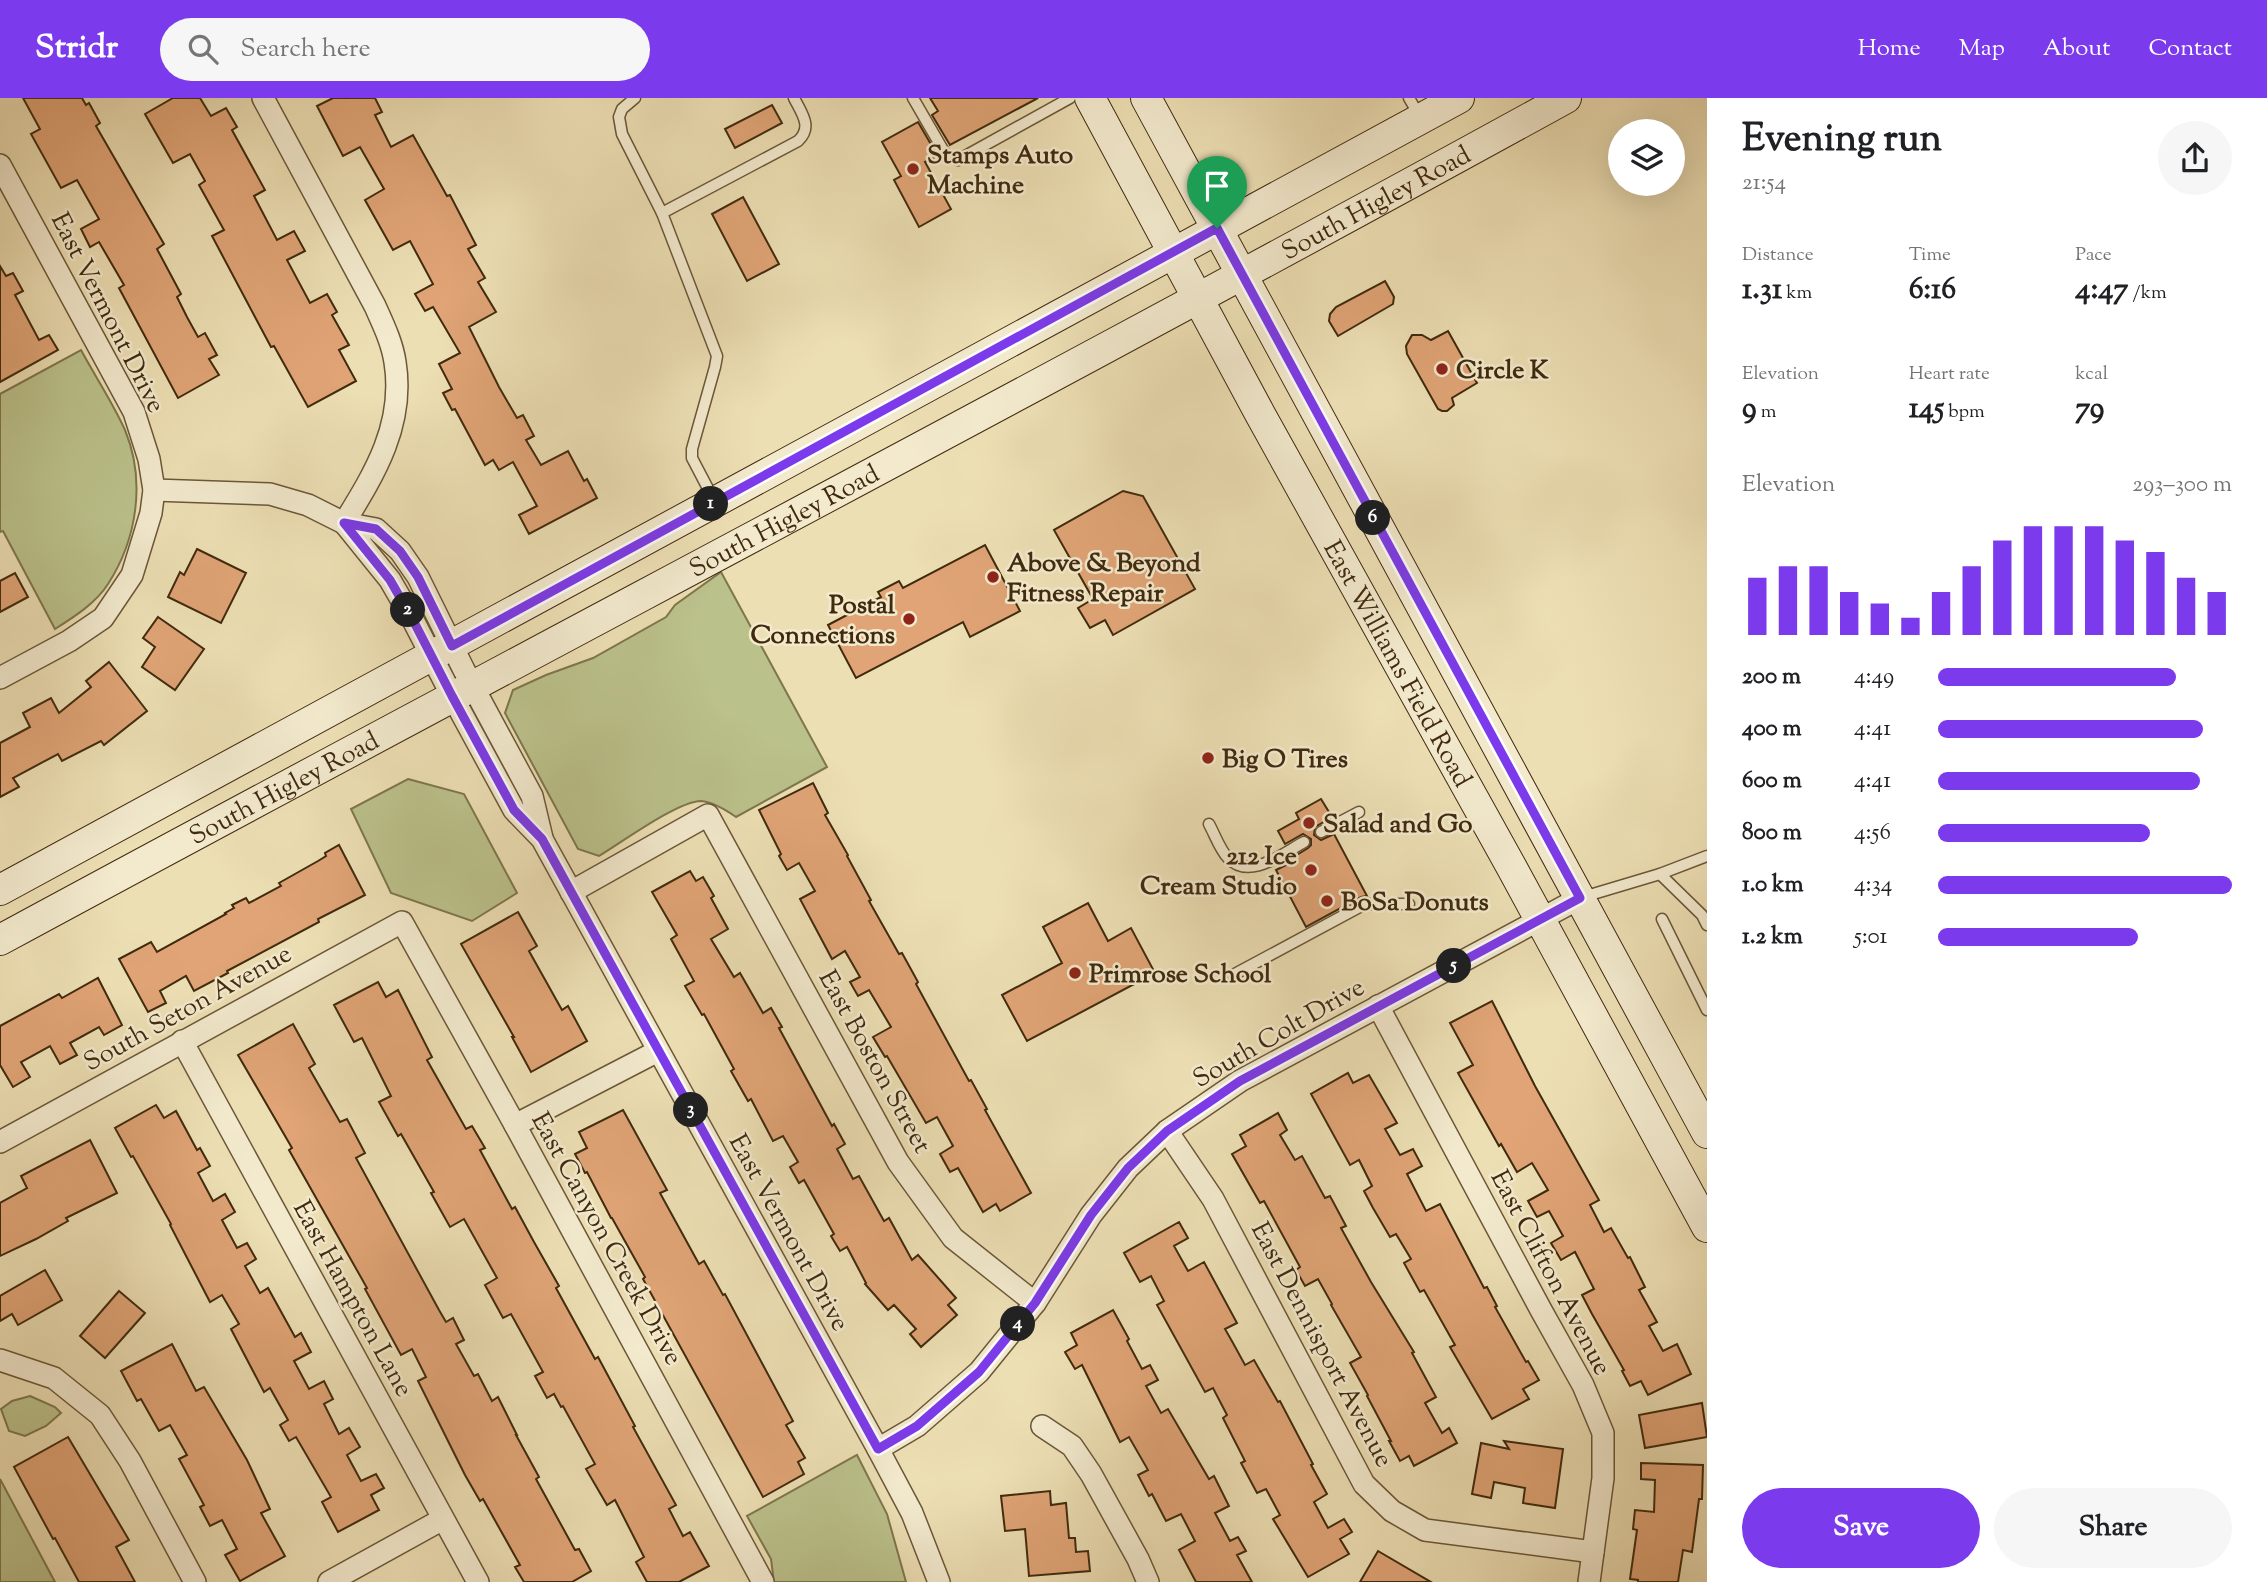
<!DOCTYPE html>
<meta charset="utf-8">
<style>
body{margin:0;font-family:"Sorts Mill Goudy",serif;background:#f6f6f6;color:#202124;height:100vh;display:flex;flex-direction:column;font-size:26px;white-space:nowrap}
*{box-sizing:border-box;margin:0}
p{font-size:23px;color:#757577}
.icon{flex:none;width:38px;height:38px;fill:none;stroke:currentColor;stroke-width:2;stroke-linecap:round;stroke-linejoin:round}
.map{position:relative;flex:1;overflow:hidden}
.side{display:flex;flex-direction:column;background:#fff;width:560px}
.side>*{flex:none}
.tools{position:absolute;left:1608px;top:21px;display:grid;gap:14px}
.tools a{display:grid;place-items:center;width:77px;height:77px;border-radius:50%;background:#fff;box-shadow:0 7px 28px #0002;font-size:35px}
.pin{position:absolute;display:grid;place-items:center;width:60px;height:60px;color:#fff;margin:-72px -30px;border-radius:50% 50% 50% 0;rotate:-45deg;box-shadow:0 0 7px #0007}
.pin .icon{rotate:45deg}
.km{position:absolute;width:35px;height:35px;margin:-18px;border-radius:50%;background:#222;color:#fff;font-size:19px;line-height:35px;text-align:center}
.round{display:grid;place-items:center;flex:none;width:74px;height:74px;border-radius:37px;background:#f6f6f6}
.head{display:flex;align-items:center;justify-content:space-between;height:119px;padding:0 35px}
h1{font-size:38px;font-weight:800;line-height:52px}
.figures{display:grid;grid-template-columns:repeat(3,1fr);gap:10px;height:119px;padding:7px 35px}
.figures div{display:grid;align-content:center}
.figures b{font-size:30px;font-weight:800}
.figures small{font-size:19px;font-weight:400}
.figures p{font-size:19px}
.chart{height:196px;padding:14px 35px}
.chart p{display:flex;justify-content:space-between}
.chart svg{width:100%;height:126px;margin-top:7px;stroke:#7c3aed;stroke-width:6}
.primary-button{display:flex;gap:14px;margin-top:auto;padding:14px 35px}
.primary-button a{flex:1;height:80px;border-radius:42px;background:#7c3aed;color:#fff;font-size:28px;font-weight:800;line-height:80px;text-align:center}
.primary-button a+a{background:#f6f6f6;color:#202124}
ul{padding:0 35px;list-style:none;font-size:23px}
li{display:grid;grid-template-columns:112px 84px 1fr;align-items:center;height:52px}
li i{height:18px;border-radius:9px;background:#7c3aed}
header{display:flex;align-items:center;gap:42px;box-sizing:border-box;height:98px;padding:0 35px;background:#7c3aed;color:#fff}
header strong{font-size:33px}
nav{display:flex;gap:38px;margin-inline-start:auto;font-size:24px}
.search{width:490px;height:63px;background:#f6f6f6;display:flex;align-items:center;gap:18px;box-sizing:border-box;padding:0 24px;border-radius:38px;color:#757577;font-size:26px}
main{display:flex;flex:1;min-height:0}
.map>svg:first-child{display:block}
.green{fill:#bbc18b;stroke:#7e764c;stroke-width:2}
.building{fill:#e0a476;stroke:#402a0e;stroke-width:2}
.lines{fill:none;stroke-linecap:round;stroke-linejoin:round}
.service-casing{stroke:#6b5738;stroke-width:13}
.minor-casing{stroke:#6b5738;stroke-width:24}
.secondary-casing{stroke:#402a0e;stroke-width:32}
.service{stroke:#f3eace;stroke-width:10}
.minor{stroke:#f3eace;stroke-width:21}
.secondary{stroke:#f3eace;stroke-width:30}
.route-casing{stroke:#fff;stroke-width:14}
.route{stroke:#7c3aed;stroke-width:9}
.poi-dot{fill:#8f2418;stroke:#f3eace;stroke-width:2.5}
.labels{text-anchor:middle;stroke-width:5;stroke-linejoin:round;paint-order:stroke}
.poi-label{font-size:26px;font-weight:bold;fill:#402a0e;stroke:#f3eace;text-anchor:start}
.street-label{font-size:26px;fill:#402a0e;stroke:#f3eace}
</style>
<header>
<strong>Stridr</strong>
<div class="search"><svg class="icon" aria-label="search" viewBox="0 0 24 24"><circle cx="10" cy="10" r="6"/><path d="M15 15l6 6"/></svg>Search here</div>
<nav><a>Home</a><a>Map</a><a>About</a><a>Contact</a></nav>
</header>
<main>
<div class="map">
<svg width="1707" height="1484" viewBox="0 0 1707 1484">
<rect width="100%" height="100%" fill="#eddfb4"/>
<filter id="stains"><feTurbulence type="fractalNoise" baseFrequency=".00286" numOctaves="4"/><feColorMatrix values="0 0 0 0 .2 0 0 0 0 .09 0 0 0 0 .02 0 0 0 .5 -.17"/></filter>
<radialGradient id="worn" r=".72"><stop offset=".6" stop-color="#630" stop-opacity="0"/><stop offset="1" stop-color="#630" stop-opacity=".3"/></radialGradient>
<g class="green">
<path d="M81,252c14,26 32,53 44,80 21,51 12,109 -17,154 -12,19 -34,33 -53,45l-52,-98 -3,1v-138z"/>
<path d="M721,474l106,195 -91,50c-10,-7 -23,-15 -35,-16 -23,0 -80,42 -102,55l-21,-7 -73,-136 8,-23 33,-15 47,-17 73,-41 9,-12z"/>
<polygon points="408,681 464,696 517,795 472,823 391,795 351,711"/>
<polygon points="30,1298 55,1309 61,1315 46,1328 25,1338 9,1333 1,1311 12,1303"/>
<polygon points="857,1357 887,1416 906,1484 774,1484 771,1461 747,1418"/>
<polygon points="0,1381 55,1484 0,1484"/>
</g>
<g class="building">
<polygon points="23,0 82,0 86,7 89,5 100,25 96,28 164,146 157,151 181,196 177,199 187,219 198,239 205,235 217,257 209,261 219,277 178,300 119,190 124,187 99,144 90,149 81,131 99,121 77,82 61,90 31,36 40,31"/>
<polygon points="173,0 200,0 211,18 226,10 237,29 232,32 265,92 254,98 277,142 294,133 305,153 287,162 310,205 327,196 337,214 332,217 349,247 339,252 356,283 308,309 274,248 271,249 212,138 224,132 199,87 205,83 190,56 173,65 145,16"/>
<polygon points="333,0 375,0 382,14 375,17 391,49 413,37 447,98 450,97 476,147 468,151 485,180 478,184 496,214 469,229 499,289 517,320 523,317 534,338 526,342 541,367 568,353 584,383 587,381 597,400 529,436 519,417 537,408 513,364 499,372 493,362 485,367 455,311 452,312 443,295 452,291 439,266 460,255 433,209 425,213 415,196 433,186 410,143 393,152 365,102 384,91 360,49 343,58 317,8"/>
<polygon points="930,0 1038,0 950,47 932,17 938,13"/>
<polygon points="772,7 782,25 735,50 725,31"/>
<polygon points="918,24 936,55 934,56 935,59 925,64 951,111 919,129 894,82 901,78 882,44"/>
<polygon points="743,99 779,166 747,183 712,116"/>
<polygon points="0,168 6,178 13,175 23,193 15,197 39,242 49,237 58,252 0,284"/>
<polygon points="1385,183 1394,199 1393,206 1338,238 1329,223 1330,216 1336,209"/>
<polygon points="1448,233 1477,285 1452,300 1454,307 1447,313 1442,313 1438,311 1407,256 1406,248 1412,237 1422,237 1431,242"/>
<polygon points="1123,393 1143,398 1195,491 1113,537 1105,522 1090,530 1078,510 1093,501 1054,432"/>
<polygon points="985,447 1020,513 970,539 963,524 856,580 828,527 881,499 878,494 899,483 903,490"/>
<polygon points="197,451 246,475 221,525 168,499 180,474 184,477"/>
<polygon points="15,475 28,499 0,514 0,483"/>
<polygon points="158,519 204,551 175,592 142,569 155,549 143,540"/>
<polygon points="109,564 147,613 104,647 101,643 62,663 58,656 13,680 19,689 0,699 0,645 30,629 23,615 51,600 59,615 91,589 86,583"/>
<polygon points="813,685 828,715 825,717 848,757 847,758 871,802 869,803 899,856 902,855 918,884 916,886 969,983 971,982 987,1011 985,1012 1031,1095 1000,1113 996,1106 983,1114 958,1070 950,1074 940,1056 953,1048 937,1019 926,1025 887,958 885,959 873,939 891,929 869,892 858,898 850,884 860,879 845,853 832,861 800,801 815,793 799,765 787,772 779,758 781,756 759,712"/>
<polygon points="1321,701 1332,719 1315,729 1314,737 1321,742 1334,736 1367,798 1361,799 1306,829 1276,772 1294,763 1292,760 1308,750 1311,747 1311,741 1303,736 1285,746 1278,733 1299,721 1296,715"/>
<polygon points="339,747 365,797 318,821 319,824 227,873 228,875 194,893 186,878 160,893 166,905 148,914 119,861 151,844 157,854 226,816 225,815 234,810 232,807 246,800 249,805 281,788 279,785 318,763 326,758 325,755"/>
<polygon points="690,773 696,783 703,779 714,798 711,800 728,831 711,841 734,879 740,875 763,915 771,910 782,929 779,930 832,1028 834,1026 845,1046 837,1051 853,1081 859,1078 884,1123 889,1120 912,1162 918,1157 956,1200 948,1207 957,1217 921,1249 910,1236 916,1231 894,1207 888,1212 865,1186 866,1185 847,1149 840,1153 831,1138 834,1136 804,1082 799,1085 790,1069 798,1064 783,1038 773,1043 751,1001 748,1003 731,973 734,971 704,916 702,917 685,888 694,883 671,841 677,837 652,794"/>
<polygon points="1088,805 1108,843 1131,830 1155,875 1027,943 1002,897 1062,865 1043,829"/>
<polygon points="518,814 537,848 529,853 562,912 568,908 587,943 531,974 512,939 514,939 461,846"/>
<polygon points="98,880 122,927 104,937 99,929 70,945 77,957 60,966 50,948 21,964 30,979 13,989 0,967 0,928 59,896 62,900"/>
<polygon points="378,884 386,899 398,892 432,959 427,962 466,1031 472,1028 485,1050 480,1052 512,1111 515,1109 534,1144 559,1188 556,1190 595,1261 598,1259 635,1328 633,1329 676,1407 669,1411 683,1438 690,1434 709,1468 679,1484 647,1484 636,1464 644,1459 615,1402 607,1407 586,1371 595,1366 563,1308 561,1309 554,1296 547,1300 535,1278 543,1274 511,1216 503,1220 485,1187 497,1180 464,1121 450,1129 431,1095 434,1094 401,1036 398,1038 379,1004 391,998 362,940 354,944 334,907"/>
<polygon points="1492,903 1535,988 1599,1102 1590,1107 1604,1134 1611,1130 1628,1160 1630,1159 1645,1189 1639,1192 1657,1224 1649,1228 1663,1253 1677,1246 1691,1276 1648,1297 1641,1283 1630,1288 1622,1273 1624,1272 1592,1216 1582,1197 1594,1191 1575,1154 1561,1162 1551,1145 1563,1138 1549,1113 1537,1119 1528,1103 1548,1092 1532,1065 1517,1074 1501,1046 1499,1048 1458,975 1473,967 1450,925"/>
<polygon points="293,926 315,966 309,970 340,1024 347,1021 365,1055 356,1060 439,1212 446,1224 453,1220 464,1242 456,1246 474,1278 478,1276 492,1303 498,1299 517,1337 516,1337 539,1379 536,1381 575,1452 579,1451 591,1473 572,1484 524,1484 515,1469 520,1467 483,1401 480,1403 465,1377 418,1283 426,1279 412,1251 401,1257 365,1191 367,1190 289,1052 292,1050 238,957"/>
<polygon points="1348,975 1353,985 1369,977 1397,1025 1385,1031 1400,1057 1413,1051 1422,1068 1407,1076 1426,1113 1440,1106 1484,1190 1487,1189 1497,1208 1495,1209 1526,1264 1528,1263 1539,1282 1523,1291 1529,1301 1492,1321 1450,1249 1455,1247 1424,1192 1420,1194 1404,1165 1411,1161 1396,1136 1390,1139 1373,1110 1364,1093 1372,1088 1359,1062 1350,1067 1311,996"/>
<polygon points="156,1007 164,1020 176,1013 197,1052 200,1050 210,1068 198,1075 213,1103 225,1096 235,1114 222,1122 237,1150 247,1145 256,1161 245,1168 260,1195 268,1190 295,1239 301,1235 311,1254 294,1263 309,1291 324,1283 333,1301 324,1306 339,1336 349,1330 360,1349 347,1357 361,1383 376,1376 384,1390 371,1397 379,1412 338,1434 322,1404 331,1399 296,1339 289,1343 280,1327 288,1322 270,1290 264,1294 231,1231 239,1226 222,1197 210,1204 170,1127 171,1126 133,1058 131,1059 115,1030"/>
<polygon points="623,1012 667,1092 660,1095 699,1166 704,1163 723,1197 725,1196 793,1323 786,1327 805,1360 798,1364 804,1376 763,1399 643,1181 645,1179 612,1120 611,1120 587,1074 585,1075 575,1056 587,1050 579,1034"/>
<polygon points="1278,1015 1287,1032 1280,1037 1295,1062 1302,1058 1325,1100 1330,1098 1346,1128 1341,1130 1371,1184 1414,1254 1412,1255 1436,1299 1425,1305 1442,1335 1449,1330 1457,1345 1414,1368 1409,1358 1400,1363 1389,1343 1391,1343 1367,1298 1368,1297 1350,1265 1361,1259 1331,1207 1332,1206 1318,1181 1305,1188 1296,1172 1300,1169 1264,1103 1260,1105 1232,1056 1246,1048 1240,1037"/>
<polygon points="90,1042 117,1095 66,1120 68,1123 36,1141 0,1158 0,1105 27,1090 21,1078"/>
<polygon points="1179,1124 1188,1140 1174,1148 1188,1173 1204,1164 1237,1225 1225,1231 1233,1245 1245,1267 1254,1262 1278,1304 1280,1303 1313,1366 1311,1367 1327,1396 1314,1404 1328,1430 1344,1421 1352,1434 1340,1441 1349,1456 1308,1479 1273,1421 1280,1417 1266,1391 1257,1395 1241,1365 1245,1363 1223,1320 1227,1317 1213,1290 1205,1294 1157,1207 1164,1203 1151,1178 1140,1184 1124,1155"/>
<polygon points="45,1172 62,1202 18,1227 12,1216 0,1223 0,1198"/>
<polygon points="119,1193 145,1215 105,1260 80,1238"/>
<polygon points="1113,1212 1129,1241 1127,1243 1142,1271 1150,1267 1158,1282 1146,1288 1161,1315 1168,1311 1209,1381 1214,1378 1229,1408 1215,1415 1230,1443 1238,1439 1246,1453 1237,1457 1252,1484 1196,1484 1179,1452 1195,1443 1181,1416 1166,1423 1152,1396 1149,1398 1138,1377 1148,1372 1129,1339 1120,1344 1082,1267 1075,1271 1065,1254 1077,1247 1071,1235"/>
<polygon points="172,1246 196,1293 204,1289 247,1362 270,1411 261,1415 285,1458 240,1483 225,1457 237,1451 222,1422 210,1428 200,1409 204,1407 179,1361 187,1357 170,1327 159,1333 141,1301 137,1303 121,1273"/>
<polygon points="1702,1305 1707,1339 1645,1350 1639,1317"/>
<polygon points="68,1339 129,1442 116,1449 135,1484 79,1484 55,1440 53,1441 14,1369"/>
<polygon points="1504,1343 1563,1351 1555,1410 1523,1405 1525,1390 1494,1384 1491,1400 1472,1396 1481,1345 1509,1351"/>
<polygon points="1641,1365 1703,1367 1702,1401 1699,1401 1692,1454 1683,1452 1678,1484 1638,1484 1638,1482 1630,1481 1637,1432 1633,1431 1635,1412 1654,1414 1655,1382 1641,1381"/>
<polygon points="1050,1393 1051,1407 1066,1405 1069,1440 1075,1440 1076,1454 1088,1453 1090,1473 1029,1478 1025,1431 1005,1433 1001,1398"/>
<polygon points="1378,1453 1431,1484 1360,1484"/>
</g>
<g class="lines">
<defs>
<g id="service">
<polyline points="635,0 622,11 619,19 622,36 662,115 717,258 715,269 692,351 692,360 714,402"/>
<polyline points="913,0 946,57 958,62 1070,0"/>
<polyline points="1409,0 1420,19"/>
<path d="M662,115l136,-72c15,-14 4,-27 -4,-43"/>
<path d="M1209,726c6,11 11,26 19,34 22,23 55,-5 76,-16"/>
<polyline points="1321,734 1359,714"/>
<polyline points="1660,776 1707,758"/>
<polyline points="1583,799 1660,776 1702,817 1707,827"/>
<polyline points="1662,821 1707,912"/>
<polyline points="1233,877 1365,806 1409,806"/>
</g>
<g id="minor">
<path d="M263,0l112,208c8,18 17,36 20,56 10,62 -20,111 -51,161"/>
<polyline points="0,67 134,314 149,361 154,392 151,415 132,477 103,520 69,543 0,580"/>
<polyline points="154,392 270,396 308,407 344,425 376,431 400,453 418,479 464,572 532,698 542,740"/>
<polyline points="344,425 390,482 413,522 452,598 514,712 542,741 878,1351 912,1415 939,1484"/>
<polyline points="571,794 708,717 898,1064 953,1140 1035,1205"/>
<polyline points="1378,908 1541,1212 1583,1287 1603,1335 1603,1380 1589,1484"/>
<polyline points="182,943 478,1484"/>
<polyline points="515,1027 658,953"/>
<polyline points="1167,1033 1213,1101 1364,1386 1392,1413 1425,1432 1593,1454"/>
<polyline points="0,1044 402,824 515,1027 763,1484"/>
<polyline points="0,1262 54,1280 100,1317 130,1363 195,1484"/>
<polyline points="1042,1328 1072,1348 1091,1376 1138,1461 1148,1484"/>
<polyline points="878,1351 917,1328 979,1274 1035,1205 1091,1117 1128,1070 1167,1033 1240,983 1580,800"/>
<polyline points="329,1484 443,1421"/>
</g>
<g id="secondary">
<path id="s1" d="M1090,0l170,316 252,454 195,359"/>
<polyline points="1146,0 1707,1035"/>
<polyline points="0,792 1459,0"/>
<path id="s2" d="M0,842c521,-282 1046,-556 1566,-842"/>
</g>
</defs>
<use href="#service" class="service-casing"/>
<use href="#minor" class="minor-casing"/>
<use href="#secondary" class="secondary-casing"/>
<use href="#service" class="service"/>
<use href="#minor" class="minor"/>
<use href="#secondary" class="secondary"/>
</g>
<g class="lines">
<defs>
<polygon id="route" points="1217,130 1580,800 1240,983 1167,1033 1128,1070 1091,1117 1035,1205 979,1274 917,1328 878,1351 542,741 514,712 452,598 413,522 390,482 344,425 376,431 400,453 418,479 452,548"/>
</defs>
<use href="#route" class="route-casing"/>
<use href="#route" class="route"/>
</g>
<g class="poi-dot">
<circle cx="913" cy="71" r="7"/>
<circle cx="1442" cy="271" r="7"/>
<circle cx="993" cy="479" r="7"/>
<circle cx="909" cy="521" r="7"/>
<circle cx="1208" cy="660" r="7"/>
<circle cx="1309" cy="725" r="7"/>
<circle cx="1311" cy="772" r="7"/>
<circle cx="1327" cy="803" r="7"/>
<circle cx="1075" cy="875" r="7"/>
</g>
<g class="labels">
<g class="poi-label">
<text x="927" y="65">Stamps Auto<tspan x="927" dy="30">Machine</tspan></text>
<text x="1456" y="280">Circle K</text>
<text x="1007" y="473">Above &amp; Beyond<tspan x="1007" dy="30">Fitness Repair</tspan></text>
<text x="895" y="515" text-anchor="end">Postal<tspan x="895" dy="30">Connections</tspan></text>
<text x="1222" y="669">Big O Tires</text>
<text x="1323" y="734">Salad and Go</text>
<text x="1297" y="766" text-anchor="end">212 Ice<tspan x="1297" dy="30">Cream Studio</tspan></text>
<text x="1341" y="812">BoSa Donuts</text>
<text x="1089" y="884">Primrose School</text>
</g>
<g class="street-label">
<text dy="9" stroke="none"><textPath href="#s2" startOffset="1561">South Higley Road</textPath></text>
<text transform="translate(109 214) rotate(63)" y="9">East Vermont Drive</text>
<text dy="9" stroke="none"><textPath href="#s2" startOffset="889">South Higley Road</textPath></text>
<text dy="9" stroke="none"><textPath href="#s1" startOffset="644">East Williams Field Road</textPath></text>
<text dy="9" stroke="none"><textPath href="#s2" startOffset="322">South Higley Road</textPath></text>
<text transform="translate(187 909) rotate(-29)" y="9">South Seton Avenue</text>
<text transform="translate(1278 934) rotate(-30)" y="9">South Colt Drive</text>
<text transform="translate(876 963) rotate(61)" y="9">East Boston Street</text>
<text transform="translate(790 1134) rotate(61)" y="9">East Vermont Drive</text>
<text transform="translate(608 1140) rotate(61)" y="9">East Canyon Creek Drive</text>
<text transform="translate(1552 1174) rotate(62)" y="9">East Clifton Avenue</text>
<text transform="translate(354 1200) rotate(61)" y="9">East Hampton Lane</text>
<text transform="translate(1323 1246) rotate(62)" y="9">East Dennisport Avenue</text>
</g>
</g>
<rect width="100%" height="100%" filter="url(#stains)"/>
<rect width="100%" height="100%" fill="url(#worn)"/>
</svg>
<div class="tools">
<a><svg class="icon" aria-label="layers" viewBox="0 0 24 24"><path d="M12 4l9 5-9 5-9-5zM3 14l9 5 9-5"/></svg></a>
</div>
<div class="pin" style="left:1217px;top:130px;background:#1e9e55"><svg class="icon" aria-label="arrive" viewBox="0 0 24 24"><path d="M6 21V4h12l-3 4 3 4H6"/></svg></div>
<b class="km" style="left:711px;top:406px">1</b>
<b class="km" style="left:408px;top:512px">2</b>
<b class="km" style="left:691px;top:1012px">3</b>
<b class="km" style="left:1018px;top:1226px">4</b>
<b class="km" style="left:1454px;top:868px">5</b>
<b class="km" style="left:1373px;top:420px">6</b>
</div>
<section class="side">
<div class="head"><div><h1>Evening run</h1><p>21:54</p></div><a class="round"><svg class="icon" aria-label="share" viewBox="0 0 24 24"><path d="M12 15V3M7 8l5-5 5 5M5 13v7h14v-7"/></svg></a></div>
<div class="figures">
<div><p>Distance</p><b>1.31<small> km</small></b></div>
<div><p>Time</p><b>6:16</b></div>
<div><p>Pace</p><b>4:47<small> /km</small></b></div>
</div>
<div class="figures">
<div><p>Elevation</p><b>9<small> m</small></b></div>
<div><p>Heart rate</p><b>145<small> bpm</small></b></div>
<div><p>kcal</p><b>79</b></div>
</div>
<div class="chart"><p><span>Elevation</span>293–300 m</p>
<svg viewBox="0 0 160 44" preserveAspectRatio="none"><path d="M5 44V24M15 44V20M25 44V20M35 44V29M45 44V33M55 44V38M65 44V29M75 44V20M85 44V11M95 44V6M105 44V6M115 44V6M125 44V11M135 44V15M145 44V24M155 44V29"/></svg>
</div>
<ul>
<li><b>200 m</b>4:49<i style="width:81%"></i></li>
<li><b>400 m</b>4:41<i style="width:90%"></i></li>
<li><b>600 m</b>4:41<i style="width:89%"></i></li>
<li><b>800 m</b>4:56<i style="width:72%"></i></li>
<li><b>1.0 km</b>4:34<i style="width:100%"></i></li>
<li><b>1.2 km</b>5:01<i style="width:68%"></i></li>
</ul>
<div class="primary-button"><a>Save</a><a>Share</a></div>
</section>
</main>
